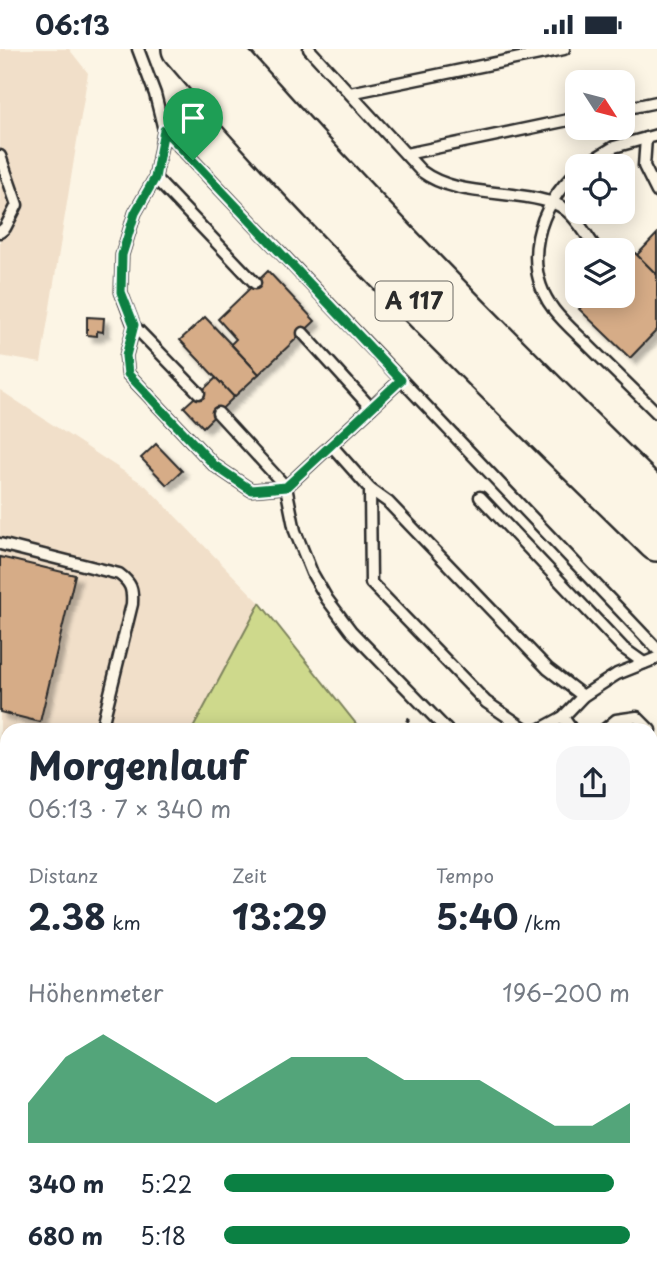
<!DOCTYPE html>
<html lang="de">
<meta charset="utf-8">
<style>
body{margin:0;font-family:"Playpen Sans",sans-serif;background:#f6f6f7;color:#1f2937;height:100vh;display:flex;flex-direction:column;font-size:26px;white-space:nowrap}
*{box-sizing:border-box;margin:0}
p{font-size:23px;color:#747a83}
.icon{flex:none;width:38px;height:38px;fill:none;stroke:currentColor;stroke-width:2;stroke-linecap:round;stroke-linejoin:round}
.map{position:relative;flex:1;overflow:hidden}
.panel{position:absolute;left:0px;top:674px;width:658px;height:555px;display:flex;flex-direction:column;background:#fff;border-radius:21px 21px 0 0;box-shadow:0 4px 18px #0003}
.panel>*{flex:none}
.needle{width:46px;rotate:126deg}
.fabs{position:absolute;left:565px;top:21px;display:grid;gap:14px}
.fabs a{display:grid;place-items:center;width:70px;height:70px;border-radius:14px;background:#fff;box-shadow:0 4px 18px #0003;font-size:35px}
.pin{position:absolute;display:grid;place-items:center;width:60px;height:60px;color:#fff;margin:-72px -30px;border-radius:50% 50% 50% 0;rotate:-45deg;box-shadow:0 0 7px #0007}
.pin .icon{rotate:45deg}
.round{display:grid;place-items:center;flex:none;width:74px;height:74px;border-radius:21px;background:#f6f6f7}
.headline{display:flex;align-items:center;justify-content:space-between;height:119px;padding:0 28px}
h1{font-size:38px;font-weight:700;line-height:52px}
.metrics{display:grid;grid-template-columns:repeat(3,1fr);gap:10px;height:119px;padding:7px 28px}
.metrics div{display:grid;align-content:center}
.metrics b{font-size:35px;font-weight:700}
.metrics small{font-size:19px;font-weight:400}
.metrics p{font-size:19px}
.chart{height:196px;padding:14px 28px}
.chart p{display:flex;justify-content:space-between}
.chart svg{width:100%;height:126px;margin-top:7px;fill:#0b8043;opacity:.7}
ul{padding:0 28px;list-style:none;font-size:23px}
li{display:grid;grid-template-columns:112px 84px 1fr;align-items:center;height:52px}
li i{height:18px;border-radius:9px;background:#0b8043}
.status{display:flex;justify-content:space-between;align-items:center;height:49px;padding:0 35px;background:#fff;direction:ltr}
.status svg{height:19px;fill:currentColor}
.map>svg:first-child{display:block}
.built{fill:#f1dfc9}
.green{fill:#ced98c;stroke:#7c825c;stroke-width:2}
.building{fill:#d6ac87;stroke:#2b2b2b;stroke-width:2;filter:url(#shadow)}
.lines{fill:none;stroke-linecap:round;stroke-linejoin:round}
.lane-casing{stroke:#2b2b2b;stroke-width:15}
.secondary-casing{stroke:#2b2b2b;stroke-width:33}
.highway-casing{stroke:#2b2b2b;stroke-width:42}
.path{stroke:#2b2b2b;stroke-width:3.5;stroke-dasharray:5 5;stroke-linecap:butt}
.lane{stroke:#fcf5e5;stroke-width:10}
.secondary{stroke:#fcf5e5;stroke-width:28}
.highway{stroke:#fcf5e5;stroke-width:37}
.route-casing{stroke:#fff;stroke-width:14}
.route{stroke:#0b8043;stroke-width:9}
.labels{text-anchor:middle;stroke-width:7;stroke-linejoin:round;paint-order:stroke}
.shield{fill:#fcf5e5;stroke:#6a6863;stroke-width:2}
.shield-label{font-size:23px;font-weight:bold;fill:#2b2b2b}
</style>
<div class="status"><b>06:13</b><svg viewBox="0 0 49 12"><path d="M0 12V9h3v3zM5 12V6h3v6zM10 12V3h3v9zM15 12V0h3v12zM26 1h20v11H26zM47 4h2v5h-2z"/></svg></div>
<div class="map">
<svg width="657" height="1227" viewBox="0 0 657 1227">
<defs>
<filter id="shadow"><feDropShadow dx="6" dy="6" stdDeviation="2" flood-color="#0004"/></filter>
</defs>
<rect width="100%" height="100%" fill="#fcf5e5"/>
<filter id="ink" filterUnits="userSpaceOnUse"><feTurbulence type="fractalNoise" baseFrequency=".0143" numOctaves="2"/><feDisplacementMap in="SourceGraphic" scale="14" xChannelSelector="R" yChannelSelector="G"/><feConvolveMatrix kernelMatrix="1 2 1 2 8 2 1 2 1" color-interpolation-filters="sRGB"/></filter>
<g filter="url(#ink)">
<g class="built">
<polygon points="0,0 69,0 88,24 41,314 0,307"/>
<polygon points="0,341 146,437 260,554 192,681 7,681 7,774 0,768"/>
</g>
<g class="green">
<polygon points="260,554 361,681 192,681"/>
<polygon points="657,852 657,1227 406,1227 401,1222 651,1222 651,853"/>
<polygon points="0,865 7,867 7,1222 341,1222 345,1227 0,1227"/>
</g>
<g class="building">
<polygon points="657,185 657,226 637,206"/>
<polygon points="634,203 657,226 657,281 630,309 579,260 592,247 623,247 623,214"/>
<polygon points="268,222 315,272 259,325 231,295 236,290 218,270"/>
<polygon points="87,268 104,269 103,283 97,282 97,287 87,286"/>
<polygon points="205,268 259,325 234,348 180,291"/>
<polygon points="216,329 234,348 203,378 184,358"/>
<polygon points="156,395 182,422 167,436 141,409"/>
<polygon points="0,508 75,526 40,673 0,663"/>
</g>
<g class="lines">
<defs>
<g id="lane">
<polyline points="138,0 155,45 164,81 155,129 135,164 122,206 121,243 134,277 199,344"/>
<path d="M309,0l112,122c33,25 82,19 121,29 7,2 15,3 21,8 14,10 24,28 34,42"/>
<polyline points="350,44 564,0"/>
<polyline points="623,60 657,53"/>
<polyline points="164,81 657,600"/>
<polyline points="646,89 644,117 657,143"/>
<polyline points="406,105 578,69"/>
<polyline points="0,107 17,156 5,179 0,183"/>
<polyline points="583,117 614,98 657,86"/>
<path d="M578,122c-40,34 -58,95 -24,139 10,13 23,24 34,35 23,23 46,45 69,68"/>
<polyline points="155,129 255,234"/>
<polyline points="134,277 126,307 128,325 214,416 251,441 286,438 401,331"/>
<polyline points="303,284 371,359"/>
<polyline points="218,364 286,438 295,482 312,524 327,550 351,582 447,681"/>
<polyline points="331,396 370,440 388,453 548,620 583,647"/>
<polyline points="370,440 371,534 486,653 527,681"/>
<polyline points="480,448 623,599 644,614"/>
<path d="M0,495l119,30c12,9 14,15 13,30l-31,126"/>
<polyline points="563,668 572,681"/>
<polyline points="539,681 563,668 583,647 617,625 657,609"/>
<polyline points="604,681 616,671 637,668 650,681"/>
<polyline points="0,708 7,710"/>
<polyline points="651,762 657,768"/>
<polyline points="651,842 657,840"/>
</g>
<g id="secondary">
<polyline points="0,799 7,805"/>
<polyline points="387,1222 392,1227"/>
</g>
<g id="highway">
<path d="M181,0c148,174 313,334 476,493"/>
<path d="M222,0c138,157 285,305 435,451"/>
</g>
</defs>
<use href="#lane" class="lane-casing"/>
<use href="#secondary" class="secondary-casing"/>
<use href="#highway" class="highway-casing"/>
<g class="path">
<polyline points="401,681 412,665"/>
<polyline points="61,1222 61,1227"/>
<polyline points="355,1222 359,1227"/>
</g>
<use href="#lane" class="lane"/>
<use href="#secondary" class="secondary"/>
<use href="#highway" class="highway"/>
</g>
</g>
<g class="lines" filter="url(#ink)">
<defs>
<polygon id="route" points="164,81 401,331 286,438 251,441 214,416 128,325 126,307 134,276 121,243 122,206 135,164 155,129"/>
</defs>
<use href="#route" class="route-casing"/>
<use href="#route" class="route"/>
</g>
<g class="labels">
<rect class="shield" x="375.5" y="232.5" width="77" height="39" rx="5"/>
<g class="shield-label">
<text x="414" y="260">A 117</text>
</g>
</g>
</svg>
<div class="fabs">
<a><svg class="needle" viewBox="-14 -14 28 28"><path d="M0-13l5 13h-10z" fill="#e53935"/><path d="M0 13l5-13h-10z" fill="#747a83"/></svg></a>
<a><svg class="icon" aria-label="locate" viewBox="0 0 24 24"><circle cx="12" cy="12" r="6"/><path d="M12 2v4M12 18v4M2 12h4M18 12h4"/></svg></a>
<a><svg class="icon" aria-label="layers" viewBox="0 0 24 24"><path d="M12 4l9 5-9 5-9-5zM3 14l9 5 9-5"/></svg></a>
</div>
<div class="pin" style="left:193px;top:111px;background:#1e9e55"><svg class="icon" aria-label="arrive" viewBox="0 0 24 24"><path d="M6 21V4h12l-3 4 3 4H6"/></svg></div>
<section class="panel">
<div class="headline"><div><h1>Morgenlauf</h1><p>06:13 · 7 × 340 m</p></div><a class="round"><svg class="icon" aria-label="share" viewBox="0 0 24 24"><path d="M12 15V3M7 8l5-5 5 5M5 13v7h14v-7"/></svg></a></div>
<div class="metrics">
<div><p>Distanz</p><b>2.38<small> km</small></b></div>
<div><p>Zeit</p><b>13:29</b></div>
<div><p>Tempo</p><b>5:40<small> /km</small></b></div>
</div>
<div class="chart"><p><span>Höhenmeter</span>196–200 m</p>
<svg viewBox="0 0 160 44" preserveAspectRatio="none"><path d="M0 44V30L10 14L20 6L30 14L40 22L50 30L60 22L70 14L80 14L90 14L100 22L110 22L120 22L130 30L140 38L150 38L160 30V44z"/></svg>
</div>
<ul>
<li><b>340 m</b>5:22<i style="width:96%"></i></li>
<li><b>680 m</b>5:18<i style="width:100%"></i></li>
</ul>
</section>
</div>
